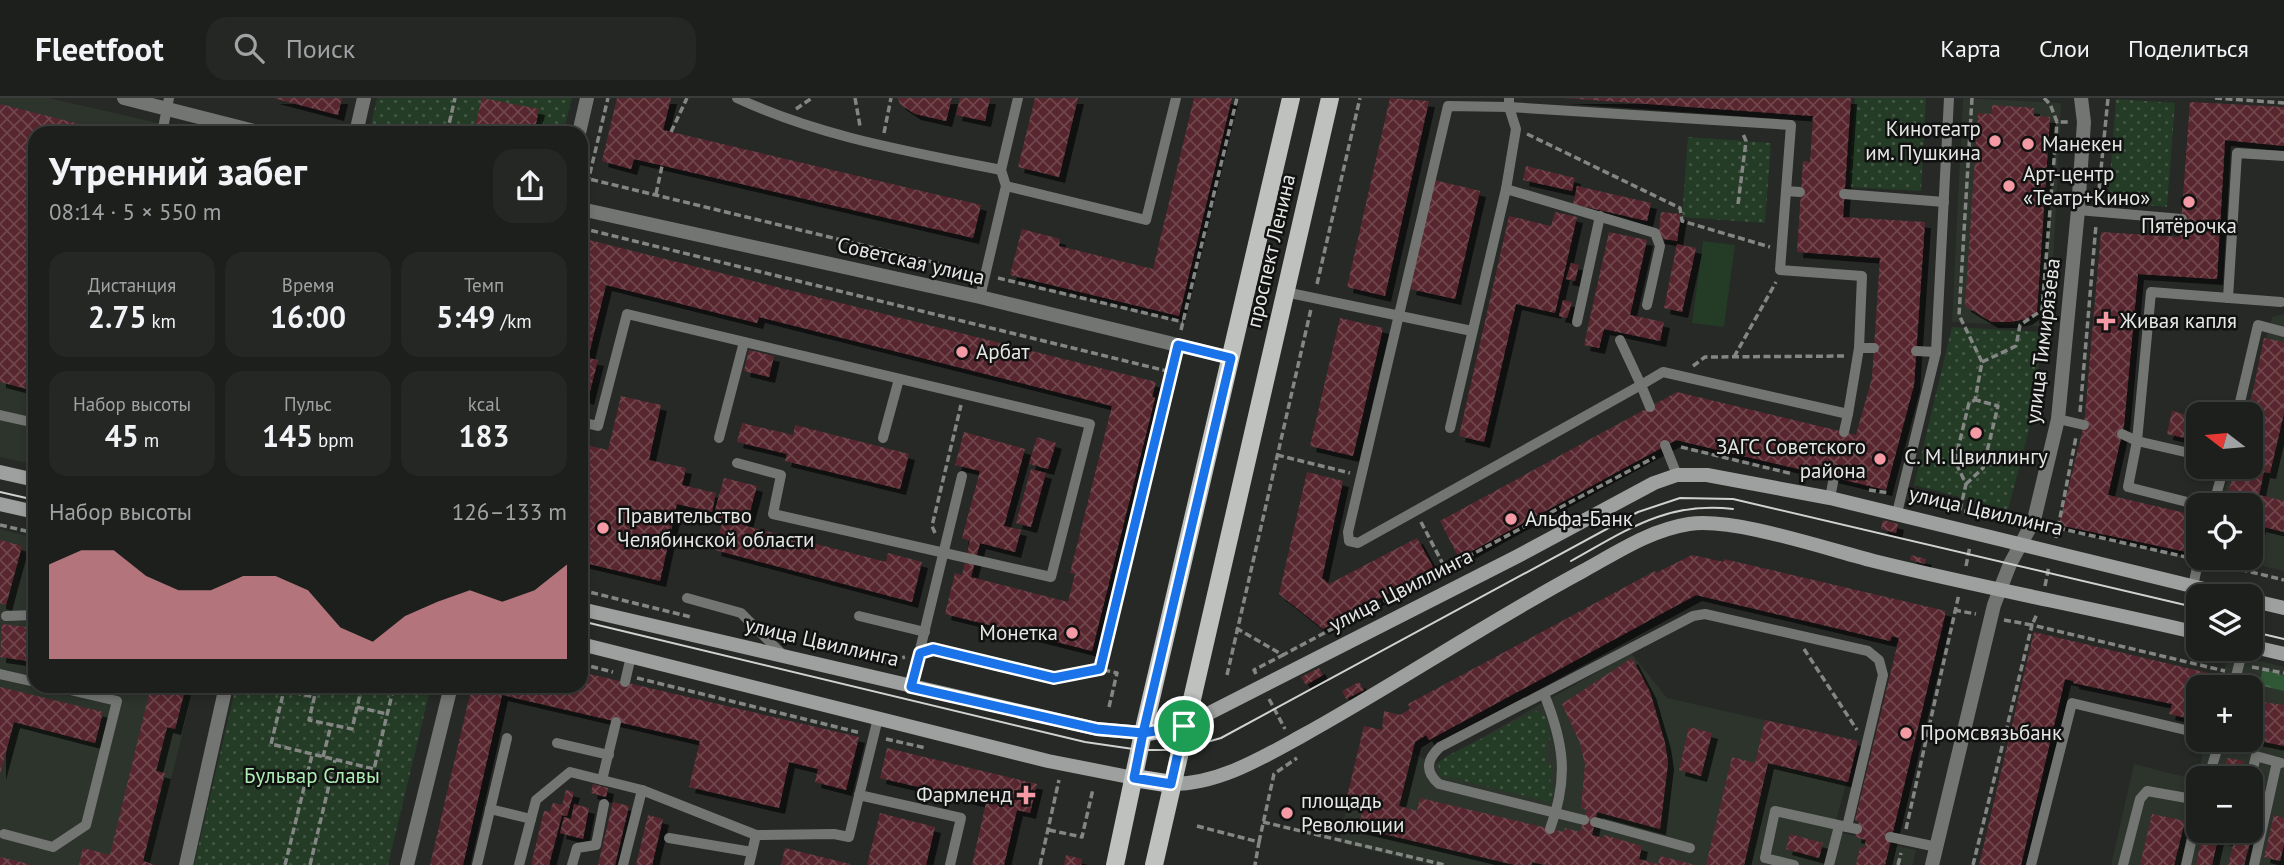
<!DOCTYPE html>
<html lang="ru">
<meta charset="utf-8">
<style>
body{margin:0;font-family:"PT Sans",sans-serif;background:#252725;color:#f1f3f6;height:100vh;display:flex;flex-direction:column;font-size:26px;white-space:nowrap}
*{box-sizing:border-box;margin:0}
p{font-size:23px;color:#a0a2a3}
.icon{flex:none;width:38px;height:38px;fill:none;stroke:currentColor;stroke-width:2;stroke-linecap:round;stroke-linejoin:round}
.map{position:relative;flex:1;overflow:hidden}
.panel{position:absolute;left:28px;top:28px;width:560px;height:567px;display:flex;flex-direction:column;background:#1c1f1c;border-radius:21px;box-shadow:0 4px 10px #0003,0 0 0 2px #3a3d3b}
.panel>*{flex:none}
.needle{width:46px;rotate:286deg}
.fabs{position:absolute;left:2186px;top:304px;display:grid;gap:14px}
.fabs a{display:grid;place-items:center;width:77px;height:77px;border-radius:14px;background:#1c1f1c;box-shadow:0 4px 10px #0003,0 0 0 2px #3a3d3b;font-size:35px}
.pin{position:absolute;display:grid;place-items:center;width:60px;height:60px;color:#fff;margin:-30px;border:4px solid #fff;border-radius:50%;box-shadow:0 2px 7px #0007}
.round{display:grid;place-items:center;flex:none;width:74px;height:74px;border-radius:21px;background:#252725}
.overview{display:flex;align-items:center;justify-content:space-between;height:119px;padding:0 21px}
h1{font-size:38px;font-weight:800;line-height:52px}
.figures{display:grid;grid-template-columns:repeat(3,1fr);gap:10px;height:119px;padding:7px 21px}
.figures div{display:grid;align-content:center;border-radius:18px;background:#252725;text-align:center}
.figures b{font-size:30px;font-weight:800}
.figures small{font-size:19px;font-weight:400}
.figures p{font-size:19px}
.chart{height:196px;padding:14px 21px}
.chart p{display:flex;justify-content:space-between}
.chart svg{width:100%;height:126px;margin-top:7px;fill:#f49aa4;opacity:.7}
header{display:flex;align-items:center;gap:42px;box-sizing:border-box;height:98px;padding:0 35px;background:#1c1f1c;border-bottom:2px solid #3a3d3b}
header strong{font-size:33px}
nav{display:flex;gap:38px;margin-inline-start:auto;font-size:24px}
.search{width:490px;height:63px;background:#252725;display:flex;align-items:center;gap:18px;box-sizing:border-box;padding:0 24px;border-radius:21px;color:#a0a2a3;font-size:26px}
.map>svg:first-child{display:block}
.built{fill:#2c342c;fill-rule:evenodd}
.grass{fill:url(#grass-dots)}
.forest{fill:url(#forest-crowns)}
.garden{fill:#243b26}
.building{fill:url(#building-cross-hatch);filter:url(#shadow)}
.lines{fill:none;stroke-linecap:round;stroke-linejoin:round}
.path{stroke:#848684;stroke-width:3.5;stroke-dasharray:7 3.5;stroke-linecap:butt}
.service{stroke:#737573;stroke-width:10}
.minor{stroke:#737573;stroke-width:14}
.tertiary{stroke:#737573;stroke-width:14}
.secondary{stroke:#9da09e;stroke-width:14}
.primary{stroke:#bec1be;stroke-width:18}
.tram{stroke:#d0d2d0;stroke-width:2}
.route-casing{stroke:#fff;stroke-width:14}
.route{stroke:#1a73e8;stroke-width:9}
.poi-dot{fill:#f49aa4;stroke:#101110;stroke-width:2.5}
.labels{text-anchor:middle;stroke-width:5;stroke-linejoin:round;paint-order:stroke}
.poi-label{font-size:21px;fill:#e5e7e5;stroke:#101110;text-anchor:start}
.street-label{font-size:21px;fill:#e5e7e5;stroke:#101110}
.park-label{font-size:21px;fill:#adedb3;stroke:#101110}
</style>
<header>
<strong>Fleetfoot</strong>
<div class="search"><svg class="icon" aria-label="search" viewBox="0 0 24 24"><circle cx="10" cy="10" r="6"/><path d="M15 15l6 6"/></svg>Поиск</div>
<nav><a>Карта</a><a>Слои</a><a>Поделиться</a></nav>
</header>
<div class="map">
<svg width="2284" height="767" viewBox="0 0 2284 767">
<defs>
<pattern id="grass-dots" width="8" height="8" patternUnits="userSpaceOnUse" patternTransform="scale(1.75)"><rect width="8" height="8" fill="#243b26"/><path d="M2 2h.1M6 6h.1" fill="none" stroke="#445745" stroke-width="1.8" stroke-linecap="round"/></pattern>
<pattern id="forest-crowns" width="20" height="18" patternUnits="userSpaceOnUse" patternTransform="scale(1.75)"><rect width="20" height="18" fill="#315836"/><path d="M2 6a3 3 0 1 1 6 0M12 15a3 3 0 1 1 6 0" fill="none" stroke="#4f7053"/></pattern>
<pattern id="building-cross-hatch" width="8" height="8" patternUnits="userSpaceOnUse" patternTransform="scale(1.75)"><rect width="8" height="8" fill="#58272e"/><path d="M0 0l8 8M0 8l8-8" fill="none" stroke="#70464c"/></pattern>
<filter id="shadow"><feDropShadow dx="6" dy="6" stdDeviation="0" flood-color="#0009"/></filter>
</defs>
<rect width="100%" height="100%" fill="#262926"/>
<g class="built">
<polygon points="0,0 49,0 202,35 35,35 35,367 0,359"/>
<polygon points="1963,0 2061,5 2050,229 1952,224"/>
<polygon points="2284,216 2284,473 2228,460 2250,460 2250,408 2221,408 2231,369 2250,369 2250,317 2246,317 2272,219"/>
<polygon points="0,431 35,440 35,588 194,588 150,767 0,767"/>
<polygon points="1631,555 1667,600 1858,643 1833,733 1916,752 1913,767 1429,767 1339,744 1364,631 1435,666"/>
<path d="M2230,555l54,14v198h-173l23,-101 63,16 9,-40h44v-52h-32zM2198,681h52v52h-52z"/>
</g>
<g class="grass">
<polygon points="377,0 572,0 563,35 369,35"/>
<polygon points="1855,0 1926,0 1921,93 1849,89"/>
<polygon points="2116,1 2175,5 2167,109 2108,104"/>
<polygon points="1688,39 1771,45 1765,125 1682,119"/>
<polygon points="1952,229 2042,234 2034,312 2008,412 1914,387"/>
<polygon points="236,588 431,588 388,767 194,767"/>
<polygon points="1536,613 1546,619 1550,642 1546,643 1546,666 1551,667 1550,689 1554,690 1551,704 1440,677 1438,665 1447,658"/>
</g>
<polygon class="forest" points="2263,570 2284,578 2284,593 2259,587"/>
<polygon class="garden" points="1703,143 1735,147 1724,229 1692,225"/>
<g class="building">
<polygon points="273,0 342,0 338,17"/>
<polygon points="482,0 539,11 534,35 473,35"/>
<polygon points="617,0 671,0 663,32 981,107 973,140 634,61 631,71 602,63"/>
<polygon points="898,0 952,0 946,23 915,16 900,6"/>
<polygon points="960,0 990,0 985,23 956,17"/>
<polygon points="1035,0 1078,0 1059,79 1018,69"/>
<polygon points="1194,0 1232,0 1179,218 1010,177 1022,131 1060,141 1059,148 1153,171"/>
<polygon points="1390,0 1429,3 1385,198 1347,189"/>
<polygon points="1564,0 1851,0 1843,119 1925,124 1914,287 1886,392 1676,342 1459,460 1440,423 1677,294 1856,337 1872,280 1880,160 1797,154 1803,63 1810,64 1813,18"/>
<polygon points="2190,4 2284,9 2284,48 2225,42 2217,181 2138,176 2124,327 2108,397 2198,418 2192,455 2059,427 2084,327 2101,134 2180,139"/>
<polygon points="0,6 111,34 35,35 35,293 0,284"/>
<polygon points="1992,7 2034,10 2034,18 2050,19 2037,213 2026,221 2010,224 1992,224 1965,208 1978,15 1992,16"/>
<polygon points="1526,68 1575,80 1572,93 1523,82"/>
<polygon points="1434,82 1480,93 1455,201 1410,191"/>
<polygon points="1577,88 1651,105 1647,123 1573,106"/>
<polygon points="1555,114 1577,119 1555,215 1516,206 1484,344 1459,338 1509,118 1551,128"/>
<polygon points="1661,114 1681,116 1677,143 1658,140"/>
<polygon points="1609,134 1647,142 1630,217 1664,224 1660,243 1604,231 1599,250 1584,247"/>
<polygon points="581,140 1156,284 1152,299 1155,300 1092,553 945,516 955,475 962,477 970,443 962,440 980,373 955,367 964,334 1025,351 1004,428 1021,432 1015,454 980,445 971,479 1068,504 1075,476 1070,475 1112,308 759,219 757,225 606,187 588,260 598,262 588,301 581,299"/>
<polygon points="1677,146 1696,150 1682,214 1664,210"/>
<polygon points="1571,165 1579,167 1575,183 1566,181"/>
<polygon points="1563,202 1572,204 1567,220 1559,218"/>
<polygon points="1340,220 1383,230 1353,358 1310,348"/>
<polygon points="2264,240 2284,244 2284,315 2270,375 2264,374 2259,397 2284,403 2284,434 2260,428 2257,439 2250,437 2250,408 2224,408 2236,369 2250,369 2248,317"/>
<polygon points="749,252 774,258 769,279 744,273"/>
<polygon points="621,298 661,307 649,362 686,370 682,387 716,395 712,414 677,406 660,483 581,464 581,346 608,352"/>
<polygon points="2172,313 2198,320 2198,343 2167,336"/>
<polygon points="742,325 793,337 795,327 909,356 900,391 785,363 787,356 737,344"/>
<polygon points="1037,339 1056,345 1048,371 1029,366"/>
<polygon points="1031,371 1046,375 1031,429 1016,425"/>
<polygon points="1307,374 1343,383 1322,480 1329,486 1417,440 1434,471 1323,531 1279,496"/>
<polygon points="724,380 757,388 746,428 886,464 888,455 922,464 912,504 715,452 723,421 713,419"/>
<polygon points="1883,422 1898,426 1896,435 1881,431"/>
<polygon points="0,442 22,448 6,507 0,505"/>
<polygon points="1692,457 1724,464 1724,461 1946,513 1885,767 1856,767 1860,749 1864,750 1866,742 1855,739 1859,723 1855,722 1899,540 1892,538 1890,543 1696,497 1429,642 1426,637 1415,644 1399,708 1417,713 1420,700 1564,734 1565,730 1580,734 1587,712 1581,710 1585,667 1580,645 1562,606 1632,560 1650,594 1665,645 1668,665 1660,731 1597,714 1592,737 1603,740 1604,737 1642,748 1639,761 1658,766 1660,758 1695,767 1545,767 1532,764 1532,767 1515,767 1358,730 1364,707 1346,703 1364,628 1382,632 1384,613 1400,617 1410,611 1408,606 1655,473 1656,475"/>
<polygon points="1911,457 1926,461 1925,466 1910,462"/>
<polygon points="2,526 35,530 35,564 0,559"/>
<polygon points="2034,534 2221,578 2218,590 2198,590 2198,623 2169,616 2172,606 2073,585 2073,583 2065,581 2021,767 1979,767"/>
<polygon points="1319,570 1323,577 1306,587 1301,579"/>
<polygon points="581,574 859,639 846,692 815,684 818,671 789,664 779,710 689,689 700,643 502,597 463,767 430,767 472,588 581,588"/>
<polygon points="1359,584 1364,592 1346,601 1342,593"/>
<polygon points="151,588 186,588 175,631 167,629 156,673 165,675 143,763 155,767 79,767 83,750 110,757"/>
<polygon points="0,589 103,614 95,645 14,624 0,676"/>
<polygon points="2255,603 2284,607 2284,648 2250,641"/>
<polygon points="1765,622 1858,643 1848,684 1768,665 1744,767 1706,767 1732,659 1755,665"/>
<polygon points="1689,629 1712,635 1701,678 1679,672"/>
<polygon points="887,650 1037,686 1030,715 1017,712 1004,767 972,767 986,705 880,680"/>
<polygon points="2227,660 2244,663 2240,681 2222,681"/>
<polygon points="593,686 608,690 606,699 591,695"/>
<polygon points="566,692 574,694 567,718 562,717 549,767 531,767 544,713 550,714 553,705 562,707"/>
<polygon points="613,704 629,708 615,767 598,767"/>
<polygon points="574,706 589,710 583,741 560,735 564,719 571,721"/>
<polygon points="2250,713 2258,714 2244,767 2228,767 2234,744 2218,740 2212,767 2196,767 2203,733 2250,733"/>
<polygon points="880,715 935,729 926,767 867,767"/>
<polygon points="2152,716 2185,723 2174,767 2140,767"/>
<polygon points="648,717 663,721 652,767 636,767"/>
<polygon points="2274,717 2284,720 2284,746 2280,763 2264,759"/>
<polygon points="1790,736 1823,745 1819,760 1786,751"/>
<polygon points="785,750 850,766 850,767 781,767"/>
<polygon points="1066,757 1082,761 1081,767 1064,767"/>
<polygon points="0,759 29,766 29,767 0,767"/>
</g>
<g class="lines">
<g class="path">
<polyline points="855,0 860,28"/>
<polyline points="2044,0 2050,6 2057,24 2070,24"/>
<polyline points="2215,0 2284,5"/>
<polyline points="796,11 812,0"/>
<polyline points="671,34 687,0"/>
<polyline points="447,35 455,0"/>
<polyline points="884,35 891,0"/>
<polyline points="1527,36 1680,110 1682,123 1770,149"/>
<polyline points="581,79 974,174"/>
<polyline points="585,96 608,0"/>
<polyline points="656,96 662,68"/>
<polyline points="2098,102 2108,0"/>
<polyline points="1738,106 1746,43 1743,36"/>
<polyline points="581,130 1171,274"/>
<polyline points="998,180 1183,224"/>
<polyline points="1317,186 1360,0"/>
<polyline points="1181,232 1237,0"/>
<polyline points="1734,259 1776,184"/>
<polyline points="1982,264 2016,248 2020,227 2042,212 2057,24"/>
<polyline points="1693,268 1705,259 1847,258"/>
<polyline points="2080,314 2096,127"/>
<polyline points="1681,349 1793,376"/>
<polyline points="1277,357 1350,375"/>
<polyline points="1966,386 1983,370 1998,308 1976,302"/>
<polyline points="1869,392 1889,395"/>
<polyline points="1913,401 2003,422 2014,417 2021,419"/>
<polyline points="1960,412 1966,386 1955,363 1969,305 1975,302 1982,264 1959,217 1972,0"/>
<polyline points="1421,424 1445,470"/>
<polyline points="0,427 35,435"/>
<polyline points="2058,430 2186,459"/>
<polyline points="935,435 932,428 961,307"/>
<polyline points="2056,440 2076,339"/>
<polyline points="2210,464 2284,482"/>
<polyline points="1966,468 1970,448"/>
<polyline points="2045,488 2049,468"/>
<polyline points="581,492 691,519"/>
<polyline points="1954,512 1976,516"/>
<polyline points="2004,522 2032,527 2037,516"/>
<polyline points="1236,530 1283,557 1655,359"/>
<polyline points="933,551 1054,581 1100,571"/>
<polyline points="1804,551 1857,632"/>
<polyline points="882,565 905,559"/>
<polyline points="581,566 613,574"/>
<polyline points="2252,569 2284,575"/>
<polyline points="1256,576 1254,572 1283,557"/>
<polyline points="1227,577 1311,211"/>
<polyline points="637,580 861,635"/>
<polyline points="285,588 271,646 374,671 394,588"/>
<polyline points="317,588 309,622 352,631 362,588"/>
<polyline points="284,592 314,599"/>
<polyline points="1269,601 1285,631"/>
<polyline points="357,609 387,616"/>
<polyline points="1109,609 1117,575 1100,571 1175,260"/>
<polyline points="886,641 926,650"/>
<polyline points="323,659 331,627"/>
<polyline points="1263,724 1445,767"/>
<polyline points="1197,728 1259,744 1255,767"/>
<polyline points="1906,731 1959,496"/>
<polyline points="1049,732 1082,739 1093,691"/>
<polyline points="1259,744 1274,676 1297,660"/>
<polyline points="285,767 312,657"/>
<polyline points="310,767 335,662"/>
<polyline points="1040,767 1059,682"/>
<polyline points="1898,767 1901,755"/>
<polyline points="1973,767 2032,527 2225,573"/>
</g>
<g class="service">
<path d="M737,0c83,39 175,54 264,72l5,16 -26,111"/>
<polyline points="1509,0 1509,9 1448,8 1348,434 1349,443 1358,445 1641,287 1620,242"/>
<polyline points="162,35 169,0"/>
<polyline points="1001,72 1018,0"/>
<polyline points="1006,88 1146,122 1176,0"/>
<polyline points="1506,91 1655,135 1660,148 1647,207"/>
<polyline points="1786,93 1800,94"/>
<polyline points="1844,96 1944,104"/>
<polyline points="2078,112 2182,121"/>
<polyline points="1285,194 1472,233"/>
<polyline points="2228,200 2237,55 2284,58"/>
<polyline points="1577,224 1600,118"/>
<polyline points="1859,250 1874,250"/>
<polyline points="1916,253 1936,254"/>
<polyline points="0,317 35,325"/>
<polyline points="2237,317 2258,227 2284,234"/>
<polyline points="2058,321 2084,327"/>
<polyline points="581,324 598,328 627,216 1090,326 1051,479 773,416 781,377 737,365"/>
<polyline points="1450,330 1506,91 1516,31 1509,9 1791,27 1780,172 1862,178 1859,250 1848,316 1663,274 1641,287 1650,309"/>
<polyline points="1844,334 1848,316"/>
<polyline points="2122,336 2137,343 2198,357"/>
<polyline points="719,340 744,244"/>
<polyline points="883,340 899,281"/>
<polyline points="1665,347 1677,377"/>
<polyline points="1830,400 1834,379"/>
<polyline points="2203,408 2128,389 2137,343 2151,194 2281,204"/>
<polyline points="2213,408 2224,369"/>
<polyline points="1897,415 1936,254 1949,0"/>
<polyline points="2193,488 2199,460"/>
<polyline points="687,500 741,515 785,559"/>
<polyline points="6,518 35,517"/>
<polyline points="859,518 925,534"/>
<polyline points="0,576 35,584"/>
<polyline points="625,584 631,558"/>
<polyline points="137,589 137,588"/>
<polyline points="911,589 962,378"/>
<polyline points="2233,590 2243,551"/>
<path d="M1544,596c20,49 25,84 6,135"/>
<polyline points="557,645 609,657"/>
<polyline points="2208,681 2220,642"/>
<polyline points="602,682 616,624"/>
<polyline points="2250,683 2256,658 2281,665"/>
<polyline points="859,697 961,720 950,767"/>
<polyline points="490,711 531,721"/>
<path d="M1584,722l-145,-36c-14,-12 -13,-24 1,-37l253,-131 12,-2 163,37 11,9 4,15 -36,152 10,2"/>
<polyline points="1595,724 1690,750"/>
<polyline points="4,736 53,749 86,727 117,603 53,588"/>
<polyline points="1890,739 1937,749"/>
<polyline points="669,740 752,754"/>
<polyline points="477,767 507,640"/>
<polyline points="519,767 536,702 570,674 642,692 756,737 834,736 849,739 878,620"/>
<polyline points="572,767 577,750 596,747 604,706"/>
<polyline points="623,767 642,692"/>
<polyline points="749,767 756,737"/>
<polyline points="1794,767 1765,760 1775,713 1847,729"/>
<polyline points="1829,767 1839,728"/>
<polyline points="2031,767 2072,605 2198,635"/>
<polyline points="2123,767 2140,701 2147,693 2198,702"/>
<polyline points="2186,767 2198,713"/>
<polyline points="2254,767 2277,664"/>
</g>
<g class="minor">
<polyline points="124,0 262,35"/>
<polyline points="356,35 364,0"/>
<polyline points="579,35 587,0"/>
<polyline points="581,111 980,199 1231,260"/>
<polyline points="186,767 226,588"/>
<polyline points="407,767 451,588"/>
</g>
<polyline class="tertiary" points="1932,767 1994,507 2010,466 2034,422 2058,321 2078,112 2084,24 2081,0"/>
<g class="secondary">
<polyline points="0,374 35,382"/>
<polyline points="0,406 35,414"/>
<polyline points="2250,502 2284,510"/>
<polyline points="581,511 1097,631 1143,635"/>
<polyline points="581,546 1048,663 1134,680"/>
<polyline points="2250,548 2284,556"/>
<polyline points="1184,628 1518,458 1654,385 1677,377 1707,377 1830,400 2237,499"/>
<path d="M1172,686c46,0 88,-25 128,-47 96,-53 186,-114 283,-166 33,-18 67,-41 106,-47 46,-7 140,26 189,38 106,26 214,46 320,71"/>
</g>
<g class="primary">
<polyline points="1143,635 1184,628"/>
<polyline points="1134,680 1172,686"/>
<polyline points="1115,767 1143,635 1291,0"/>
<polyline points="1154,767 1330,0"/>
</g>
<g class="tram">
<polyline points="0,394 35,402"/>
<path d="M1571,463c56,-31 96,-60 162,-52"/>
<polyline points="581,523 1085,644 1140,652 1179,652 1221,640 1638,414 1680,400 1733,401 2198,510"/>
<polyline points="2250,533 2284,541"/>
</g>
</g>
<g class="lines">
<defs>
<polyline id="route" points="1184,628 1143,635 1231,260 1178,247 1100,571 1054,580 933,551 920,555 911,589 1097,631 1143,635 1134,680 1171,686 1184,628"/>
</defs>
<use href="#route" class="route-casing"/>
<use href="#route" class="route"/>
</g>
<g class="poi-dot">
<circle cx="1995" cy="43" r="7"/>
<circle cx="2028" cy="46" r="7"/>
<circle cx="2009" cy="88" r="7"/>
<circle cx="2189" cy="104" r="7"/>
<path d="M2102.5 212.5h7v7h7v7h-7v7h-7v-7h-7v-7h7z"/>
<circle cx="962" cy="254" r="7"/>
<circle cx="1976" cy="335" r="7"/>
<circle cx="1880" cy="361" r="7"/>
<circle cx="1511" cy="421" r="7"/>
<circle cx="603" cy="430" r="7"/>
<circle cx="1072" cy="535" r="7"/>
<circle cx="1906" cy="635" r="7"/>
<path d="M1022.5 686.5h7v7h7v7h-7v7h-7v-7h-7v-7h7z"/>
<circle cx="1287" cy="715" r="7"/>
</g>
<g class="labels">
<g class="poi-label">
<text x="1981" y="38" text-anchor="end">Кинотеатр<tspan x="1981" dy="24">им. Пушкина</tspan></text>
<text x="2042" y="53">Манекен</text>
<text x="2023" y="83">Арт-центр<tspan x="2023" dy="24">«Театр+Кино»</tspan></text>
<text x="2189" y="135" text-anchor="middle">Пятёрочка</text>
<text x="2120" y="230">Живая капля</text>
<text x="976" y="261">Арбат</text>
<text x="1866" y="356" text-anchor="end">ЗАГС Советского<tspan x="1866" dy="24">района</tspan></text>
<text x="1976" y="366" text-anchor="middle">С. М. Цвиллингу</text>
<text x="617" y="425">Правительство<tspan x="617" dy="24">Челябинской области</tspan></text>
<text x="1525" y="428">Альфа-Банк</text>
<text x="1058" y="542" text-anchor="end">Монетка</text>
<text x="1920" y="642">Промсвязьбанк</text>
<text x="1012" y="704" text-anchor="end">Фармленд</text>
<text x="1301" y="710">площадь<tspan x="1301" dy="24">Революции</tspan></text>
</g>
<g class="street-label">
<text transform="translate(1271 153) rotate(-77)" y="7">проспект Ленина</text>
<text transform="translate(911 163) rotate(13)" y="7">Советская улица</text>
<text transform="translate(2043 243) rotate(-83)" y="7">улица Тимирязева</text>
<text transform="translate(1986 413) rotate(13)" y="7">улица Цвиллинга</text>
<text transform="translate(1401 492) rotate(-27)" y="7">улица Цвиллинга</text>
<text transform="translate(822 544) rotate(13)" y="7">улица Цвиллинга</text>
</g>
<g class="park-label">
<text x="312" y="685">Бульвар Славы</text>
</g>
</g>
</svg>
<div class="fabs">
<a><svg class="needle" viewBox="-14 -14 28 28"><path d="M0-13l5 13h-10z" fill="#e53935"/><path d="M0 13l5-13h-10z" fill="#a0a2a3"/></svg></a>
<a><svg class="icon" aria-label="locate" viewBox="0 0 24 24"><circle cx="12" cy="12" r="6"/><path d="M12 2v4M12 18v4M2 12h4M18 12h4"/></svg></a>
<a><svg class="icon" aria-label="layers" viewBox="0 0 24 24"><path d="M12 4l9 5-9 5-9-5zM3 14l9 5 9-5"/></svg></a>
<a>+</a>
<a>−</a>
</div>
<div class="pin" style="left:1184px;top:628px;background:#1e9e55"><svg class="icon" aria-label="arrive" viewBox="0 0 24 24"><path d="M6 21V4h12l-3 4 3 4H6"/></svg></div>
<section class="panel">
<div class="overview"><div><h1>Утренний забег</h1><p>08:14 · 5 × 550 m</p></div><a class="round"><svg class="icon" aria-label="share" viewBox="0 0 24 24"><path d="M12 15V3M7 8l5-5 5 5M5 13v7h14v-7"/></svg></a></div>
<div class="figures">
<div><p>Дистанция</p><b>2.75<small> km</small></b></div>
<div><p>Время</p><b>16:00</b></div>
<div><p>Темп</p><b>5:49<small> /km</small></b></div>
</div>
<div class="figures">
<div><p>Набор высоты</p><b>45<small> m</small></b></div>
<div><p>Пульс</p><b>145<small> bpm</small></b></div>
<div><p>kcal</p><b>183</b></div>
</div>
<div class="chart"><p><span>Набор высоты</span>126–133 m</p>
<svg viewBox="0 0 160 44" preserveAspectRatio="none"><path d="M0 44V11L10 6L20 6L30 15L40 20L50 20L60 15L70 15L80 20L90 33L100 38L110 29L120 24L130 20L140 24L150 20L160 11V44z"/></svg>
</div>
</section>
</div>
